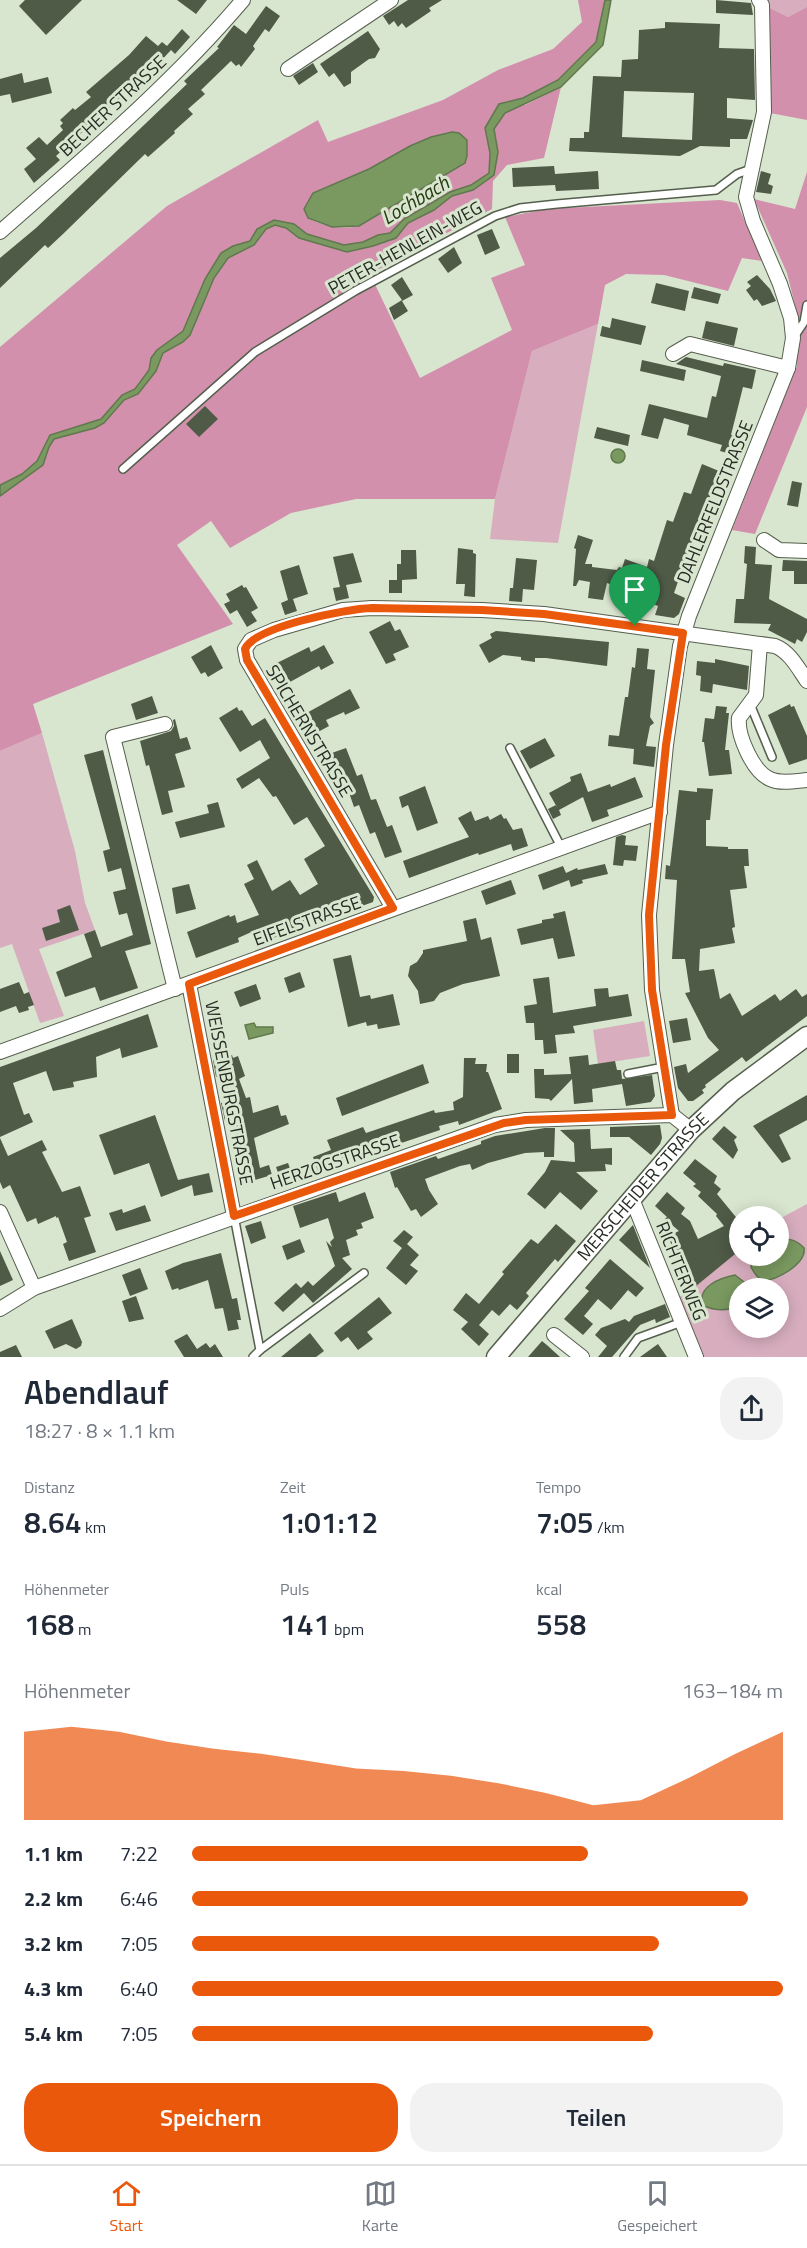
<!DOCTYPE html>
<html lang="de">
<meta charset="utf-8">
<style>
body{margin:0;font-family:"Titillium Web",sans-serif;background:#f2f2f3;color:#1f2937;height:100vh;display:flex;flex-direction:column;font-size:22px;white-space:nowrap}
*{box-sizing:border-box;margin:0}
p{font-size:20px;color:#747a83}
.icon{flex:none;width:33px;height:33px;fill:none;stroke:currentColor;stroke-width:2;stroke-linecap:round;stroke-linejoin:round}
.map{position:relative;height:1357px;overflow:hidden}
.side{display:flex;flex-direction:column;background:#fff;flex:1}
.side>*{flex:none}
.tools{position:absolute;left:729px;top:1206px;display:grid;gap:12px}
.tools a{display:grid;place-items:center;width:60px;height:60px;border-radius:50%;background:#fff;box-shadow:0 3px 15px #0003;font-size:30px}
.pin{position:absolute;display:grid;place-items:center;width:51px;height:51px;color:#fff;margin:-62px -26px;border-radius:50% 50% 50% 0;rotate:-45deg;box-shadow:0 0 6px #0007}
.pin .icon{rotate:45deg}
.round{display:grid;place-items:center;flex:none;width:63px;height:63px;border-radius:24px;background:#f2f2f3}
.summary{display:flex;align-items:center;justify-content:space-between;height:102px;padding:0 24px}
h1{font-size:33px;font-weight:600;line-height:45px}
.stats{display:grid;grid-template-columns:repeat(3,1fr);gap:9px;height:102px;padding:6px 24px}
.stats div{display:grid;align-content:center}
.stats b{font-size:30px;font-weight:600}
.stats small{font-size:16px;font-weight:400}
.stats p{font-size:16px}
.chart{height:168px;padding:12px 24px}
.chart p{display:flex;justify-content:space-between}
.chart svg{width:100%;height:108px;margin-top:6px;fill:#ea580c;opacity:.7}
.button{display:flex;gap:12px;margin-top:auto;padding:12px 24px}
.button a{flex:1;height:69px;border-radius:24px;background:#ea580c;color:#fff;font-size:24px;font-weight:600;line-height:69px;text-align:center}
.button a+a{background:#f2f2f3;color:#1f2937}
ul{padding:0 24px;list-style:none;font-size:20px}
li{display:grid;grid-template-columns:96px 72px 1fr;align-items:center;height:45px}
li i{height:15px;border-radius:8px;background:#ea580c}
.tab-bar{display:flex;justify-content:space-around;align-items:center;height:84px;border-top:2px solid #e0e1e3;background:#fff;font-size:16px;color:#747a83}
.tab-bar a{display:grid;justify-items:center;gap:3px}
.tab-bar .active{color:#ea580c}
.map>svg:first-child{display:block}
.green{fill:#d8aebf;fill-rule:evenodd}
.forest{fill:#d390ad;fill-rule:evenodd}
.water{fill:#7a9960;stroke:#60784d;stroke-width:1.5}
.building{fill:#4f5a47;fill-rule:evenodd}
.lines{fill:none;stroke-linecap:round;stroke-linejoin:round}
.lane-casing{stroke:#555f4d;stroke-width:10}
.street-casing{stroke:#555f4d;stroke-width:16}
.secondary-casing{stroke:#555f4d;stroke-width:21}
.lane{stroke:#fff;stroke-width:7}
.street{stroke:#fff;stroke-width:14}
.secondary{stroke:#fff;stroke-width:18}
.route-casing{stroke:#fff;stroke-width:12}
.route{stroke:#ea580c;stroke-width:8}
.labels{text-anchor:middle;stroke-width:6;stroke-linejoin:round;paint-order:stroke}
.street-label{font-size:18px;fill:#252a22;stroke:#d8e5cf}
.water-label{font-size:20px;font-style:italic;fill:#253a10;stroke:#d8e5cf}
</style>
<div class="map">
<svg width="807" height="1357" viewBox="0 0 807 1357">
<rect width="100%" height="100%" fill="#d8e5cf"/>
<g class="green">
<polygon points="765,0 807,0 807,7 788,17 770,8"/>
<polygon points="598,324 558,543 490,539 495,499 532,351"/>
<polygon points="42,733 75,851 85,903 95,930 39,949 64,1016 40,1023 12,944 0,948 0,751"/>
<polygon points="644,1021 650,1056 598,1064 593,1030"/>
<path d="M807,1204v153h-106l-24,-59 13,-7 49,-41 1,6h38l1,-37zM740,1288h38v40h-38z"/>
</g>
<g class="forest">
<path d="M578,0h27l-9,42 -38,38 -35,18 2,7 36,-18 -17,71 -37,7 -14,16 -1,28 -122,65 50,104 92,-48 -21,-52 34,-13 -20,-48 42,-8 173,-9 17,3 25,58 -20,-3 -14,33 -64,-16 -38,-1 -21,11 -7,39 -66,27 -37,148h-139l-65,14 -61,35 -19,-27 -34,24 56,79 -200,80 9,29 -42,18v-404l167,-141 151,-86 10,22 115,-42 55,-30 55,-21 29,-27zM443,134c-17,20 -62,86 -85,92 -16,4 -36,0 -50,-8l-3,-9 8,-16 56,-24 41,-23z"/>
<polygon points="807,7 807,120 770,113 770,8 788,17"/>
<polygon points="807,172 807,407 755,534 732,530 797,366 797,313 787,273 754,199 795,209"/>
</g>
<g class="water">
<polygon points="605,0 611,0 603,45 561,87 505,113 494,129 498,152 494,175 473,190 452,196 434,210 408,223 396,238 373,246 347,252 299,238 286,228 275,225 266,229 254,245 228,258 214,278 190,335 183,342 163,353 156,371 138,394 124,400 104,423 95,428 54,439 49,447 43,465 0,496 0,485 22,474 37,461 50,435 101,419 122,395 135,389 149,370 151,358 157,350 183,331 205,279 221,253 233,246 250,241 257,229 274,220 294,224 307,234 344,245 363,242 378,235 390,233 404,219 450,192 471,185 489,173 490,153 485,128 499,104 523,98 558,80 596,42"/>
<polygon points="452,132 459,133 467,140 467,156 465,163 359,226 332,227 308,218 304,209 313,193 369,169 410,146 431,137"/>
<circle cx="618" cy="456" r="7"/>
<polygon points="254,1023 256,1027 273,1027 273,1033 249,1039 245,1025"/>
<path d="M779,1239c10,0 17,0 25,9 3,16 -30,34 -40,32 -7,-1 -10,-8 -13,-13l1,-11h26z"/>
<path d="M735,1275l13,10v3h-8l-1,17c-12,7 -24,6 -37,0 -4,-19 18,-27 33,-30z"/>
</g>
<g class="building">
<polygon points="25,0 82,0 46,35 19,6"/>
<polygon points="177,0 207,0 196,14"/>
<polygon points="408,0 442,0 429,8 431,11 406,28 402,23 398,27 394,21 389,25 383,16"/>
<polygon points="716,0 751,3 753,15 716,13"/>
<polygon points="266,6 280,16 269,32 265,29 253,46 255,49 241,67 239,64 236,66 231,61 201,90 205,94 188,109 193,114 174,131 175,133 148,157 145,154 63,234 48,248 45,245 0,288 0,258 36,228 187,84 184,81 219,48 217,47 234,25 246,34"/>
<path d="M665,22l55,2 -1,24 35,1 1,51 -28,-2v20l26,2 -6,19h-17v8l-30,-1 -20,10 -111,-5 1,-13h14v-6h5l4,-56 28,1 1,-17 16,-1 1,-29 26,-2zM624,91l70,2 -2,47 -70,-3z"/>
<polygon points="182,29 190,37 175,54 171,50 142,81 108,109 106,106 87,123 89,126 56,156 60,160 34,183 24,169 36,159 26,148 39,137 47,145 63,130 60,126 63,123 60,120 73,108 75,110 91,97 86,92 129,55 146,36 158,46 162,42 167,46"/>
<polygon points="368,31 380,49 375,58 369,59 351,72 351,83 344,87 334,73 329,77 320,64"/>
<polygon points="313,63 318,72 299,85 293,76"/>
<polygon points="22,73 24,83 48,77 52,93 12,103 10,94 0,96 0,79"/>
<polygon points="554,166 555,174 598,171 599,189 556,191 555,185 513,187 512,168"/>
<polygon points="761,171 771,174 768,184 773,186 771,194 756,192"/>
<polygon points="492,229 500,248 485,255 477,235"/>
<polygon points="454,247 462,263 448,273 438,259"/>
<polygon points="757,275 770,289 776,301 762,306 757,299 754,301 746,290 751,286 747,282"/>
<polygon points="402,277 413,295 402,301 408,311 394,320 389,308 402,300 391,285"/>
<polygon points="656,283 689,291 685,311 651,303"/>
<polygon points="694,287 721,294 718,304 691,298"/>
<polygon points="612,318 646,326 641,345 600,336 602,326 610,328"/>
<polygon points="706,321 738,328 734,346 702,338"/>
<polygon points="686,357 723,366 724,363 756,370 752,389 743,387 731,435 744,439 738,456 720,451 722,445 687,435 689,425 664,418 658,439 641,435 649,404 707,418 712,396 716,397 721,376 676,364"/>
<polygon points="642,360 686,370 684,381 640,371"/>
<polygon points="205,406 218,419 199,437 186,424"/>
<polygon points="597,427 630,435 628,446 594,438"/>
<polygon points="702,464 719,471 703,516 701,516 674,593 685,598 679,614 674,618 655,615 658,606 653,604 654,600 607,583 603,600 588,598 590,582 579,580 576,586 573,586 576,549 574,548 578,535 593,540 585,564 592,564 592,567 617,570 619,567 622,568 625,559 647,567 649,559 654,561 667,520 673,522 684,492 691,494"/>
<polygon points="792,481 802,483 798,507 787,505"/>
<polygon points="745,546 756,547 755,564 772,565 769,599 807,619 807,632 802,642 797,639 795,644 768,630 771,624 734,623 736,599 744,599 747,564 744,563"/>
<polygon points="458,548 473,550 473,553 476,554 475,597 464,596 465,584 456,584"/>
<polygon points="401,550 416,550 417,579 402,580 402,593 389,593 389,580 397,580 397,564 401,564"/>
<polygon points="353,553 362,582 346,585 349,598 336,601 333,588 340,587 333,557"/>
<polygon points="516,558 537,560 534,590 523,589 522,602 509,601 510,588 517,588 513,588"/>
<polygon points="783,560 807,561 807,584 794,584 794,571 782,571"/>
<polygon points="299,565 308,594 293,599 297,611 285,615 281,603 288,600 280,571"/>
<polygon points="242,585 244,588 246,587 258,608 251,612 257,621 247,627 237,610 230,614 224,604 230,601 226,594"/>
<polygon points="390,621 395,631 400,629 409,647 393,654 396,660 386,664 369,632"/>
<polygon points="496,631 609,642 607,666 546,658 535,658 535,662 521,660 521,657 503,655 489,663 479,645 492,638 490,634"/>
<polygon points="211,645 223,668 208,677 205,672 201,674 191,657"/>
<polygon points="324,645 334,663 321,670 319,666 290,682 285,674 282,676 275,664 309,647 311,652"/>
<polygon points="637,648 649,649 647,669 655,670 650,717 654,723 650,726 646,746 656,747 654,767 633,764 634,749 608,746 609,735 619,736 625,697 628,697 632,667 635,668"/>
<polygon points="715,659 749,666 747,690 713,684 712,693 700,691 701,676 696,675 697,661 715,663"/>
<polygon points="350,689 360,708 345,715 344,712 326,720 329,726 318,732 316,728 311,731 303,715"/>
<polygon points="152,696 158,713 136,720 131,704"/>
<polygon points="790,704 791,707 794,706 807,736 807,759 789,765 768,715"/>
<polygon points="716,706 727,707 726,713 729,713 725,750 729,750 732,774 709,776 704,742 702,742 705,718 714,719"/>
<polygon points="237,707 239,711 242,710 252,726 265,718 374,897 373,902 262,942 258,929 238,938 239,942 196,958 187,932 229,915 230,917 235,915 237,923 259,915 244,884 254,879 247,865 257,860 272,891 290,880 300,895 318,884 304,859 325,846 307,817 294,825 276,796 273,797 259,778 242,789 236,779 270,758 260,740 240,752 219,718"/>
<polygon points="175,719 180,739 187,737 191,749 175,754 185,787 168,791 173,812 162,815 149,765 146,766 140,741 171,731 174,726 173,720"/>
<polygon points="545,738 555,756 530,769 520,751"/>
<polygon points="346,748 357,776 362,774 371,800 376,799 387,827 392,825 402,852 385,858 375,832 370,834 359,805 354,807 345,781 340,783 329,754"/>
<polygon points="103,750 151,944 125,951 138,988 100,1001 95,987 65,997 56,972 92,957 84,934 95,930 101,947 133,935 127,913 119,915 113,892 126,889 121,868 108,872 103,851 110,849 84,755"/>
<polygon points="581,773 588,792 610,784 611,787 635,777 643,797 607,810 609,816 592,822 583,797 559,810 561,815 553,819 548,809 556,805 558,809 549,793 571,781 570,777"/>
<polygon points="425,786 438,823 417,831 408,805 402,808 399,797"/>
<polygon points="697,788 713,789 710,820 706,820 706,846 728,847 728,849 748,849 749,866 744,866 747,888 730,890 735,927 732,928 735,943 700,949 699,971 714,969 720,999 730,993 742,1016 775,994 780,1001 796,989 802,997 807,994 807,1016 746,1062 742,1057 705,1085 706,1087 702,1090 704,1093 693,1101 688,1101 678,1088 674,1067 686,1064 688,1073 719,1050 708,1038 685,993 690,992 685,959 672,959 677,880 665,879 666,865 670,866 679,790 697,792"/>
<polygon points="218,802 225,827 180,838 175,822 209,813 207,805"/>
<polygon points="471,811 475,821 488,816 490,820 501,814 504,819 506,818 513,830 522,828 528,846 513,851 511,844 479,855 478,853 409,878 403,861 469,837 458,818"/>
<polygon points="622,835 626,836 625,845 638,846 636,861 624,860 623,866 613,865 616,837"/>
<polygon points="605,864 608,874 582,880 583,883 571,887 569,880 543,890 538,875 563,866 566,873 577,868 578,870"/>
<polygon points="511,880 516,894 486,905 481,891"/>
<polygon points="189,884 196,909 176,914 172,888"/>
<polygon points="70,905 79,930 46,941 42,928 60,922 57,910"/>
<polygon points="565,911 575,956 558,959 553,938 521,945 517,929 542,923 542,920 554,918 553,914"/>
<polygon points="476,918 481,940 491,937 500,976 463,984 440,993 434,1001 420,1004 418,991 408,976 410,966 417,962 423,953 423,950 467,941 463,921"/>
<polygon points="351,955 360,997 370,995 371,999 393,994 400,1025 378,1029 377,1024 367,1026 366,1022 348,1027 333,959"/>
<polygon points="300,972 305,987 289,993 284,978"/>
<polygon points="549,977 553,1013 596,1006 594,989 608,988 609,997 628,994 632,1016 573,1026 575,1033 555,1035 557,1053 544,1054 543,1040 535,1040 534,1023 526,1023 524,1006 537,1004 533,979"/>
<polygon points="19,982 24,994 29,992 34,1005 28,1007 29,1010 19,1013 16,1006 0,1012 0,989"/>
<polygon points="256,984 261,999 240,1007 234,992"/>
<polygon points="148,1014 158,1047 122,1058 120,1048 96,1057 97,1077 73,1082 74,1087 53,1091 46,1071 13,1083 24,1115 29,1113 33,1122 0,1137 0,1067"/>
<polygon points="687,1018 691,1040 673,1043 669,1021"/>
<rect x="507" y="1054" width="12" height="19"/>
<polygon points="232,1055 233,1058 238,1056 245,1076 239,1079 246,1098 250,1097 253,1113 278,1105 281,1116 286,1115 289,1124 254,1138 260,1168 269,1165 272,1175 244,1183 235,1142 238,1142 230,1120 225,1121 221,1103 234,1100 226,1075 216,1077 213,1060"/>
<polygon points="588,1055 589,1065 615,1061 617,1070 621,1070 622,1079 652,1075 655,1096 651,1102 626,1106 622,1084 592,1089 593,1102 574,1104 572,1079 551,1101 549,1099 535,1098 534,1069 544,1069 544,1075 571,1074 569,1057"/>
<polygon points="464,1058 476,1058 475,1064 487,1064 486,1072 488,1072 502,1109 459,1125 458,1121 439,1126 440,1130 330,1167 331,1170 319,1174 313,1157 331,1150 327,1140 363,1127 366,1133 434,1110 435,1113 454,1110 453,1102 463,1097"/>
<polygon points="423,1064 429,1083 342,1116 336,1098"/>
<polygon points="807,1095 807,1120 779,1135 791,1159 782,1163 753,1126"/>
<polygon points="155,1115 178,1180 209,1173 213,1192 194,1196 192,1185 161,1197 149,1163 114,1175 99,1135"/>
<polygon points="660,1125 662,1138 660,1144 651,1155 629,1137 610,1137 610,1127"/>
<polygon points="724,1126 737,1137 734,1140 738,1150 733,1159 712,1139"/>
<polygon points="545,1128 555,1128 554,1157 544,1157 544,1152 525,1153 488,1163 472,1170 470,1164 460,1166 425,1179 429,1190 438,1204 421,1217 416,1209 411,1211 397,1187 395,1188 390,1172 436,1156 438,1159 481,1144 481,1141 495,1136"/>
<polygon points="590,1129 591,1149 612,1148 612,1165 605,1164 606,1171 576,1172 598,1191 581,1210 560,1192 545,1209 527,1194 545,1172 551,1160 575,1162 574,1143 560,1130"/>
<polygon points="0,1138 8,1156 42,1140 47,1150 42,1152 62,1192 80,1186 91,1216 84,1218 96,1252 69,1261 63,1244 67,1242 58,1217 56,1218 56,1216 38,1224 36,1218 27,1222 10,1185 3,1189 0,1182"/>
<polygon points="695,1159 717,1176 714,1183 721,1189 717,1194 740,1222 740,1250 690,1291 668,1236 679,1231 665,1219 667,1217 655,1206 667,1192 685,1208 681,1214 690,1221 698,1239 724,1226 716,1216 717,1214 698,1196 701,1192 693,1186 696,1184 683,1173"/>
<polygon points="288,1163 295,1182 283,1187 276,1167"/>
<polygon points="336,1192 339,1202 365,1192 374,1218 361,1223 363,1228 356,1230 358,1235 346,1240 350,1255 342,1258 352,1269 313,1303 304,1293 283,1312 274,1303 296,1283 301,1288 308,1281 313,1286 335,1266 326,1241 332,1247 330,1242 334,1238 328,1218 300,1228 293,1206"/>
<polygon points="145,1205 151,1221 116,1231 109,1213 122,1209 123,1213"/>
<polygon points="261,1221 266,1238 251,1244 245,1226"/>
<polygon points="556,1224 576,1241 558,1262 555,1259 526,1293 529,1296 517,1310 510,1304 499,1316 492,1310 479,1325 489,1334 479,1346 461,1329 468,1322 453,1310 466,1293 479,1304 504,1274 502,1272 531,1239 538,1244"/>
<polygon points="633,1225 650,1268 619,1240"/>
<polygon points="404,1230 413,1237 407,1244 419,1255 410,1265 418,1271 406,1285 386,1268 402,1248 393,1241"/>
<polygon points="300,1239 305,1252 287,1260 282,1246"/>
<polygon points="0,1251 13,1280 0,1286"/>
<polygon points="221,1253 232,1299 237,1298 241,1320 237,1320 239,1329 228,1331 223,1308 215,1309 208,1280 179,1290 178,1288 172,1290 165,1271 183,1263"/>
<polygon points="610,1259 644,1288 636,1297 628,1290 611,1310 598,1299 584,1316 593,1324 583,1335 564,1319 589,1291 585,1288"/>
<polygon points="140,1268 148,1289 130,1296 122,1275"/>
<polygon points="136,1296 144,1319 129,1322 122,1301"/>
<polygon points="379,1297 392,1313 367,1332 373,1339 358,1350 348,1337 341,1342 334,1333"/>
<polygon points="665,1304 670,1317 656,1323 655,1319 640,1325 612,1357 598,1357 607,1346 595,1335 601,1328 625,1319 629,1322 634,1316"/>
<polygon points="72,1319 82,1342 81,1346 76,1349 66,1344 54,1349 45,1331"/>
<polygon points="310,1333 324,1351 316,1357 281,1357"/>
<polygon points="187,1334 197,1349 206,1343 210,1348 215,1344 223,1357 184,1357 174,1341"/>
<polygon points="542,1341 548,1346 560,1357 528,1357"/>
<polygon points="658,1344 667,1357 640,1357"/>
<polygon points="16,1345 22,1357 0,1357 0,1352"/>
</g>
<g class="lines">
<defs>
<g id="lane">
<polyline points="794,337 804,322 807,305"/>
<polyline points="123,469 255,352 355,291 495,216 520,208 557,204 716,190 737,174 751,169"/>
<polyline points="750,704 772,757"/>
<polyline points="510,748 561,847"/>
<polyline points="628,1074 664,1067"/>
<polyline points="234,1216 260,1350 253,1357"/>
<polyline points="260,1350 364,1273"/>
<polyline points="624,1357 638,1338 682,1322"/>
</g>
<g id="street">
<polyline points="288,69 391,0"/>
<path d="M0,232c84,-74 170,-146 243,-232"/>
<polyline points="673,354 690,344 788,368"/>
<polyline points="764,540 779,550 807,551"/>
<path d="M760,644l-4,51 -17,23c-2,17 14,54 31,61 10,5 26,2 37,1"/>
<polyline points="165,724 113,737 175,989"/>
<path d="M393,908l-146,-248 -2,-11 6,-9 23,-10 69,-20 29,-2 110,2 62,4 231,32c15,6 23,22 32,35"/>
<polyline points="189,984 234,1216"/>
<polyline points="0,1052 660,812"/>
<polyline points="672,1115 652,990 649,915 666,745 680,646 689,616 788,368 793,338 791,318 780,284 753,221 746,197 764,112 762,5 759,0"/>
<polyline points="632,1199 696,1357"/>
<polyline points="0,1212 34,1288"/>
<polyline points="0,1309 34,1288 495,1125 526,1120 672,1115 691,1130"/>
<polyline points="554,1335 582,1357"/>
</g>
<g id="secondary">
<path id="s1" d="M496,1357l195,-227 42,-39 74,-55"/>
</g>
</defs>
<use href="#lane" class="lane-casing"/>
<use href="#street" class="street-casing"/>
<use href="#secondary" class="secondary-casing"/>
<use href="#lane" class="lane"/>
<use href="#street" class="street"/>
<use href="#secondary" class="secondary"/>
</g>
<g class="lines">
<defs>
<path id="route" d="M372,608l110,2 62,4 139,19 -17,112 -17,170 3,75 20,125 -146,5 -22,3 -270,93 -45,-232 204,-76 -146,-248 -2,-11c11,-23 101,-40 127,-41z"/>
</defs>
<use href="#route" class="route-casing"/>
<use href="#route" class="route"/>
</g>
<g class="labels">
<g class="street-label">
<text transform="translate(113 106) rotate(-43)" y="6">BECHER STRASSE</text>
<text transform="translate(405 248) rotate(-29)" y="6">PETER-HENLEIN-WEG</text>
<text transform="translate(715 502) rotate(-68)" y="6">DAHLERFELDSTRASSE</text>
<text transform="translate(309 731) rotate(59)" y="6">SPICHERNSTRASSE</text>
<text transform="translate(307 921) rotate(-20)" y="6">EIFELSTRASSE</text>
<text transform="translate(229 1093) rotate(79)" y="6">WEISSENBURGSTRASSE</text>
<text transform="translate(335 1162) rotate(-19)" y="6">HERZOGSTRASSE</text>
<text dy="6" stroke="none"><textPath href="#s1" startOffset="225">MERSCHEIDER STRASSE</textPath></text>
<text transform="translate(681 1271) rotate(68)" y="6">RICHTERWEG</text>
</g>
<g class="water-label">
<text transform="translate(415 200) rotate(-31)" y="7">Lochbach</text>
</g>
</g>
</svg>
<div class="tools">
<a><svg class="icon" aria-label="locate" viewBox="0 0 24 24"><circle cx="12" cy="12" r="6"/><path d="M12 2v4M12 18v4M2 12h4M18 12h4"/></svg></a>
<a><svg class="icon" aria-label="layers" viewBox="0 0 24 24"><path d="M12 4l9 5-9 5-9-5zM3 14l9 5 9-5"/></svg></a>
</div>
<div class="pin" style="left:635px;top:626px;background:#1e9e55"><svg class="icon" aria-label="arrive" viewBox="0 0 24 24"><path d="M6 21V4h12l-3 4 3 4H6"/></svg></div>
</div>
<section class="side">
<div class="summary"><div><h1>Abendlauf</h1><p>18:27 · 8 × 1.1 km</p></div><a class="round"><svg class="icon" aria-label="share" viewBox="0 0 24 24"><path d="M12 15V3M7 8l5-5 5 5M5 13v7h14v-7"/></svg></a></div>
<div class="stats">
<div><p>Distanz</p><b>8.64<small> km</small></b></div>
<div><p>Zeit</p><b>1:01:12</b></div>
<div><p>Tempo</p><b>7:05<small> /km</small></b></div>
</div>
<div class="stats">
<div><p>Höhenmeter</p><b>168<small> m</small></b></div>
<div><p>Puls</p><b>141<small> bpm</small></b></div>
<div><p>kcal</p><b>558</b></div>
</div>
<div class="chart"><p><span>Höhenmeter</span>163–184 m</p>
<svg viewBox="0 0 160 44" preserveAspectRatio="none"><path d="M0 44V8L10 6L20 8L30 12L40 15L50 17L60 20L70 23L80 24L90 26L100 29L110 33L120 38L130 36L140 27L150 17L160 8V44z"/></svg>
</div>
<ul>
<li><b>1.1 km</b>7:22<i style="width:67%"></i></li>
<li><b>2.2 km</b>6:46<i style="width:94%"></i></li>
<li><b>3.2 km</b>7:05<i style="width:79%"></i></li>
<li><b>4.3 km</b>6:40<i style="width:100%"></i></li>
<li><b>5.4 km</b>7:05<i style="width:78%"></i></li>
</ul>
<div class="button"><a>Speichern</a><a>Teilen</a></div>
</section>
<nav class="tab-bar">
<a class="active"><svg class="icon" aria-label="home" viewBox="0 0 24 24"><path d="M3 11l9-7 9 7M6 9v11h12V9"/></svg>Start</a>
<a><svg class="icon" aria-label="map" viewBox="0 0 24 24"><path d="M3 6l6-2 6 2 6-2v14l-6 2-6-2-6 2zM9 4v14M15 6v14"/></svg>Karte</a>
<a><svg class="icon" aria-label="saved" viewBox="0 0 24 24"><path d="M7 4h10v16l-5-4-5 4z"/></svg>Gespeichert</a>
</nav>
